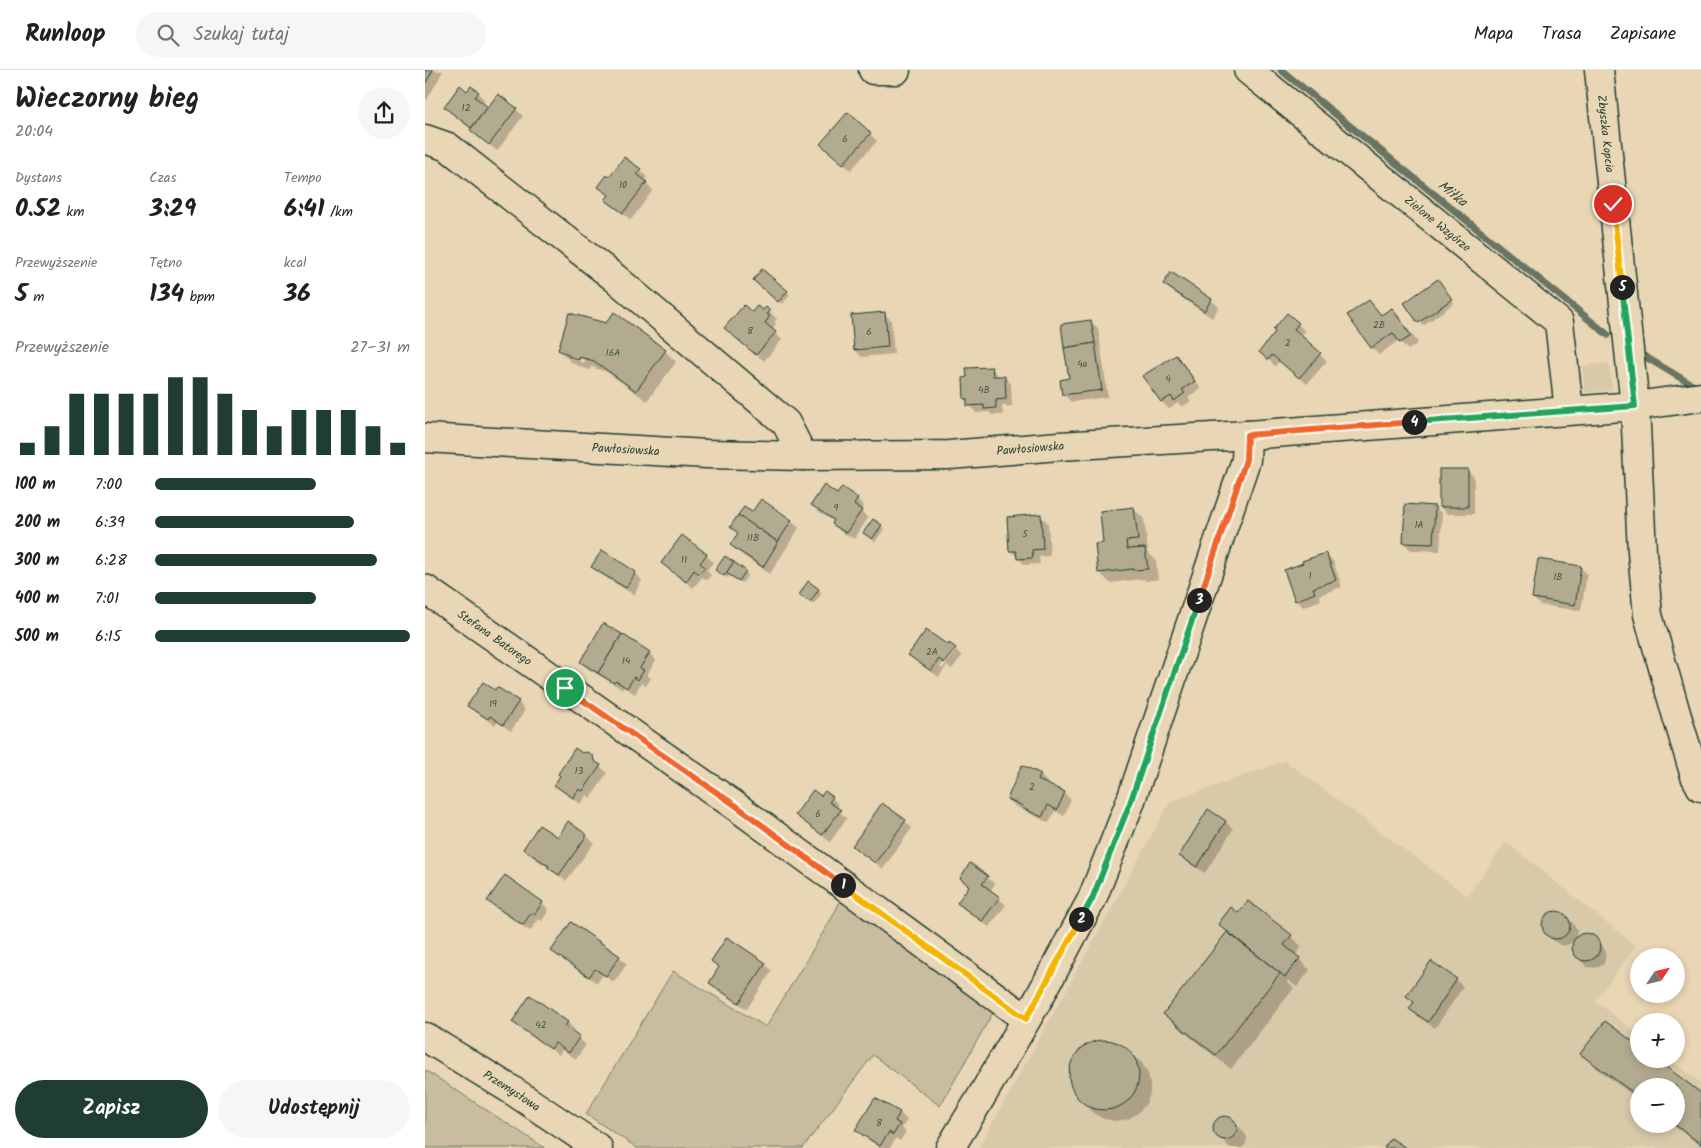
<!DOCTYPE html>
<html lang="pl">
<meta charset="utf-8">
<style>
body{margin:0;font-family:Kalam,sans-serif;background:#f6f6f6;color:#202124;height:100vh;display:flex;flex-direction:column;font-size:19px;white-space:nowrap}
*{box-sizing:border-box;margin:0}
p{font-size:16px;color:#757577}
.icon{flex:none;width:28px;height:28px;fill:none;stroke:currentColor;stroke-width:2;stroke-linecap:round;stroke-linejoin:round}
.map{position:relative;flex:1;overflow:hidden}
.panel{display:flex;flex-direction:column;background:#fff;width:425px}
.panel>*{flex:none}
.needle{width:32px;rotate:55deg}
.fabs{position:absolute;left:1205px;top:878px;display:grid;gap:10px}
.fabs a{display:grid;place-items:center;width:55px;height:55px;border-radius:50%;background:#fff;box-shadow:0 2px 8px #0003;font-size:25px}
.pin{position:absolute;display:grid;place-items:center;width:42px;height:42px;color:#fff;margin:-21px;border:2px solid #fff;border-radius:50%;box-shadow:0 1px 5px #0007}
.km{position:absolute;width:25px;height:25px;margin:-12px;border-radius:50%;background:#222;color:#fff;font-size:14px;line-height:25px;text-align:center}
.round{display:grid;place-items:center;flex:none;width:52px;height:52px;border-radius:26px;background:#f6f6f6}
.overview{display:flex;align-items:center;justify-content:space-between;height:85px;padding:0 15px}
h1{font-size:28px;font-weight:700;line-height:38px}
.metrics{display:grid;grid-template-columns:repeat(3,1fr);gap:8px;height:85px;padding:5px 15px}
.metrics div{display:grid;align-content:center}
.metrics b{font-size:25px;font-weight:700}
.metrics small{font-size:14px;font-weight:400}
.metrics p{font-size:14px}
.chart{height:140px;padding:10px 15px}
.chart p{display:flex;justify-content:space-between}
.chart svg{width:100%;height:90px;margin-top:5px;stroke:#1f3d34;stroke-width:6}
.button{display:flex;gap:10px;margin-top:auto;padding:10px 15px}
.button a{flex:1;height:58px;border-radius:30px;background:#1f3d34;color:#fff;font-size:20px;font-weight:700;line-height:58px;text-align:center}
.button a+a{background:#f6f6f6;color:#202124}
ul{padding:0 15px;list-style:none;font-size:16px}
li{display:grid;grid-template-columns:80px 60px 1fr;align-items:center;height:38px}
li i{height:12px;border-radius:6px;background:#1f3d34}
header{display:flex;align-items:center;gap:30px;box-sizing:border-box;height:70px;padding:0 25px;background:#fff;border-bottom:1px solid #e0e0e0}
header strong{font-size:24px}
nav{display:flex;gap:28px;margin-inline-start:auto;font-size:18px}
.search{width:350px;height:45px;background:#f6f6f6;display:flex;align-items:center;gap:12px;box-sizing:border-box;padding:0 18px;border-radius:28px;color:#757577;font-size:19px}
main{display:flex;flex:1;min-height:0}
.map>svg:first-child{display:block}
.built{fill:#d8c9a9;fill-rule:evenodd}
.green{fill:#c8bd9f;stroke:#747d6a}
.shadow{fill:#0003;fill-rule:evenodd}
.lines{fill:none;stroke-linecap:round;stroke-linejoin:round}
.stream{stroke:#687563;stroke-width:7}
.building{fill:#b2ab90;stroke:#1f3d34}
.minor-casing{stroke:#1f3d34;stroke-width:31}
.minor{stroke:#e9d6b4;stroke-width:28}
.split-1-casing{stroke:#fff;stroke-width:10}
.split-2-casing{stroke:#fff;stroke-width:10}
.split-3-casing{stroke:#fff;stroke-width:10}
.split-4-casing{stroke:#fff;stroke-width:10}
.split-5-casing{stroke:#fff;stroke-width:10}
.split-6-casing{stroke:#fff;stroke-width:10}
.split-1{stroke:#f0652b;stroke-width:6}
.split-2{stroke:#f5b400;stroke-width:6}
.split-3{stroke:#22a559;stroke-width:6}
.split-4{stroke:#f0652b;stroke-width:6}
.split-5{stroke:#22a559;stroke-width:6}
.split-6{stroke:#f5b400;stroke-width:6}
.labels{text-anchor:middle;stroke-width:4;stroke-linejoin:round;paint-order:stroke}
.number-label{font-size:10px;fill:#44584b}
.street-label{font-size:12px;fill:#1f3d34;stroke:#e9d6b4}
.water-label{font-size:14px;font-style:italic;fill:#314b40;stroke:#e9d6b4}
</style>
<header>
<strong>Runloop</strong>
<div class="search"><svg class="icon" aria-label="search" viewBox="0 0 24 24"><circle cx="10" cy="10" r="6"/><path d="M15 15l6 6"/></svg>Szukaj tutaj</div>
<nav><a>Mapa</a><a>Trasa</a><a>Zapisane</a></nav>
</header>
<main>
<section class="panel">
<div class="overview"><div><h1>Wieczorny bieg</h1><p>20:04</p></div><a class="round"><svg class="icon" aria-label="share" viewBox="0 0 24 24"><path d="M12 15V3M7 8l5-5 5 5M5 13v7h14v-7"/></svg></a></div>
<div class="metrics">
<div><p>Dystans</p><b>0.52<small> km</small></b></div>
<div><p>Czas</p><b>3:29</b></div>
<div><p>Tempo</p><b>6:41<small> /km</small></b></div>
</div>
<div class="metrics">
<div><p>Przewyższenie</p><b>5<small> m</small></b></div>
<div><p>Tętno</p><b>134<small> bpm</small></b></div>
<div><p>kcal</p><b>36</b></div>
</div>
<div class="chart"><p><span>Przewyższenie</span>27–31 m</p>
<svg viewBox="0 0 160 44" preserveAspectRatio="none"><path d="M5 44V38M15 44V30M25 44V14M35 44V14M45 44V14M55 44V14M65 44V6M75 44V6M85 44V14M95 44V22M105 44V30M115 44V22M125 44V22M135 44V22M145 44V30M155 44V38"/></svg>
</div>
<ul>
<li><b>100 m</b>7:00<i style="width:63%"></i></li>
<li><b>200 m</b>6:39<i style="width:78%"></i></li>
<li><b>300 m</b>6:28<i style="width:87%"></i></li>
<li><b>400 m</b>7:01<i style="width:63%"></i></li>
<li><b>500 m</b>6:15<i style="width:100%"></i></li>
</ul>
<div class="button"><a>Zapisz</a><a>Udostępnij</a></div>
</section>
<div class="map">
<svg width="1276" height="1078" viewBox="0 0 1276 1078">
<rect width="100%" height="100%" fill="#e9d6b4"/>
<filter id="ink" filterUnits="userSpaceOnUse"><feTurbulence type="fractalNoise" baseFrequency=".02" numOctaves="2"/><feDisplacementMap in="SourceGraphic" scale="10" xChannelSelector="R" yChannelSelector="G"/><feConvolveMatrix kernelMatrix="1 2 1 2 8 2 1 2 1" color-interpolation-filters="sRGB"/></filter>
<g filter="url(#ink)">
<g class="built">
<polygon points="1184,293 1187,320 1160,323 1157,296"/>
<path d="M860,691l182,135 39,-54 130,104 -41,55 44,34v24h31l31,24v65h-722l191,-346zM1214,1016h37v38h-37z"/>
</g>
<g class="green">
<polygon points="416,829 570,939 515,1036 448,985 378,1078 212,1078 161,1044 248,901 341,957 408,846"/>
<polygon points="0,1000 120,1078 0,1078"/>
</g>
<g class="shadow">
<polygon points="0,0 18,1 2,30 0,28"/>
<polygon points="43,22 53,23 60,30 57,34 63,38 91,39 98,46 72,81 20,37"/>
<polygon points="445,64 452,71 426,100 404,81"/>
<polygon points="215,100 222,107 219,111 228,120 206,150 182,130 185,126 175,116 184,109"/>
<polygon points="746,204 786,230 794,237 787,248 747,221 739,214"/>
<polygon points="1014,212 1029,233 998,256 981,234"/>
<polygon points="333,213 362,222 365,225 357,234"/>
<polygon points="944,231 957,246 967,239 974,246 993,273 983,280 974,270 954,285 947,278 924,245"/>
<polygon points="341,238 352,249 349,252 351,254 347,260 357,270 339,291 308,265 327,244 338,242"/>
<polygon points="459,243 466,250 469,284 437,287 430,280"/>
<polygon points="863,245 880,261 875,267 902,291 882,314 855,291 850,296 843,289"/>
<polygon points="665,251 673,258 683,327 646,332 639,325"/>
<path d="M134,280l106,1 11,11 -29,39 -40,-29 -16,-5 -1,3 -10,-3 -10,-6zM145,286l15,4 -1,3 -14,-5z"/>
<polygon points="751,286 758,293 776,319 763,327 766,331 757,337 753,333 744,339 737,332 719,306"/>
<polygon points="567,298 574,307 579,307 586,314 587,336 577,336 578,345 567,345 564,342 551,343 540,329"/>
<polygon points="1042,400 1049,407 1049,444 1022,444 1015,437"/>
<polygon points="413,425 432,429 439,436 436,441 443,448 429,469 415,461 408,454 409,452 395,442 388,435"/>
<polygon points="336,431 366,451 374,458 345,504 313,482 306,475 314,464 307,457 327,444"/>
<polygon points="1010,437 1017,444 1015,481 986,480 979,473"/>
<polygon points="708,438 719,449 723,480 721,481 731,490 733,509 720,511 719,509 685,513 674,502"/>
<polygon points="616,446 623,453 625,486 614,487 615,494 600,495 586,481"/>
<polygon points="456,456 459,459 450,472 443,466"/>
<polygon points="901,484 908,491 917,517 894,525 896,530 878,537 871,530"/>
<polygon points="281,485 288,492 282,500 286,505 282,510 277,507 268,518 238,493"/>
<polygon points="168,497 210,503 217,510 209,525 175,504"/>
<polygon points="1155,497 1162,504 1156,541 1115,535 1108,528"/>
<polygon points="320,502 323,505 317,513 305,505 302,508 295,503"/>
<polygon points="384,513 397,523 389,534 379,528"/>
<path d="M530,579l7,7 -10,13 -5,-4 -8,12 -22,-15 -7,-8zM528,579l2,2 -13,18 -2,-2z"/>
<polygon points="224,583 231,590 222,605 226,608 221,616 216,613 210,624 199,617 197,619 163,599 156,592"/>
<polygon points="72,618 93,632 100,640 86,661 73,652 70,655 51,642 44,635 70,622"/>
<polygon points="157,684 167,687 182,703 166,728 162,725 156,734 138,722 131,715 137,706"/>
<polygon points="615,705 622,712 621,715 639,723 646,730 639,746 630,741 624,753 590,736 583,728"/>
<polygon points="396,728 407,728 414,735 411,739 422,748 405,772 371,745"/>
<polygon points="783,741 801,752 808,759 780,803 762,792 755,785"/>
<polygon points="480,751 487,758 458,799 428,775"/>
<polygon points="161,765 169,773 141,811 107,786 99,779 133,769"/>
<polygon points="546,795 570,814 565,821 581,835 564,857 540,840 533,833 545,817"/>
<polygon points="64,831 117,833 124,840 117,851 114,849 105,861 71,838"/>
<polygon points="1128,842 1136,843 1147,852 1152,860 1151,869 1157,865 1161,864 1169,867 1177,875 1181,882 1179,894 1171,898 1162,897 1151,886 1148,878 1151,868 1145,874 1137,876 1129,871 1121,864 1118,855 1121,847"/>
<polygon points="814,845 866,866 877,877 870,885 885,900 872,917 863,910 862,912 869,918 806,999 754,958 739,944 803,863 794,854"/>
<polygon points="146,854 194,887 202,894 189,912 178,905 172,913 135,888 128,881"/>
<polygon points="287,891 340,894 347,901 322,939 293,920 286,913 295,899"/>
<polygon points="1031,910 1038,917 1010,958 992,946 985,939 989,933 983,926"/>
<polygon points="89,952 143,953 150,960 148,963 161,975 151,989 137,980 134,985 96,959"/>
<polygon points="676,970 686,971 697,975 717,993 723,1003 725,1013 725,1024 721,1034 713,1043 703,1049 691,1051 679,1049 669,1044 650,1023 646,1012 645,1000 649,989 656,979 665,973"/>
<polygon points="1157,984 1228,989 1276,1024 1276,1076 1246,1054 1251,1054 1251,1016 1214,1016 1214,1030 1171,998"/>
<polygon points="450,1030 475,1043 482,1050 477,1058 481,1062 475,1071 471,1068 465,1078 456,1078 439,1067 432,1060"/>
<polygon points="800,1047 807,1050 818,1061 822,1067 821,1074 817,1078 805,1078 790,1062 791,1052"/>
</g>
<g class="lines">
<g class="stream">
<polyline points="856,0 1183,265"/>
<polyline points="1214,283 1269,316 1274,315"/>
</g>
</g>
<g class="building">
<polygon points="0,0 8,0 0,14"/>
<polygon points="35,15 42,21 46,16 54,22 50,27 63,37 46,58 19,37"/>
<polygon points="73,24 92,38 64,75 45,60"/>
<polygon points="423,42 446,63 418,94 395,74"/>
<polygon points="199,87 216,99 212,104 222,112 198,143 180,130 184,125 173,117 182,105 184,107"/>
<polygon points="337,199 363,221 353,232 328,210"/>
<polygon points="746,202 787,229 779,241 738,214"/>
<polygon points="1013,209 1027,229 993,253 979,233"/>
<polygon points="944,230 956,245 967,238 986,266 975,273 968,263 946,278 922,245"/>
<polygon points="319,235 327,242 332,236 338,240 341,237 345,241 342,244 345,246 340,253 351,262 331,285 299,258"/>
<polygon points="189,242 241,280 211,321 169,291 155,287 154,290 143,286 143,284 133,280 144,243 181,253"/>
<polygon points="460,242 463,277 429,280 426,245"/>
<polygon points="862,243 874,253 869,259 896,283 874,308 847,285 843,290 834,282 850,262 848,260"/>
<polygon points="666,250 670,273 639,278 636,254"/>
<polygon points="670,273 677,320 637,325 635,310 644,308 639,278"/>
<polygon points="751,285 770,311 757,320 760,323 749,331 746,326 736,332 717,306"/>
<polygon points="567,297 568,306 580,306 581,329 571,330 571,338 559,339 559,335 542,336 542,329 539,329 538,308 542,307 541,298"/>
<rect x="1014" y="399" width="29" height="38"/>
<polygon points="399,415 412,424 417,417 433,428 429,435 437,440 421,463 407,454 409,450 386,435"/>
<polygon points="336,429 367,450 353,472 313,445 319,437 327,442"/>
<polygon points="980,434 1010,436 1008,474 978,473"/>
<polygon points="709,437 713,470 701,471 702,479 720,478 723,499 708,500 708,499 673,503 670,474 678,473 675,441"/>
<polygon points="616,444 618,479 607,480 608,488 592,489 591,481 584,481 582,447"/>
<polygon points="313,445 353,472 338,497 305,475 313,463 305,457"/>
<polygon points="448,449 457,455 447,469 438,463"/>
<polygon points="257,465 282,484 275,493 280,497 274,504 269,500 261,512 236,493"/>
<polygon points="177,480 211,502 201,518 166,497"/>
<polygon points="901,483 911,510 888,518 890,523 870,531 859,500 878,493 877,491"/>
<polygon points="300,486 309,492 299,506 290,500"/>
<polygon points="1113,489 1156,496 1150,535 1107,528"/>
<polygon points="309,492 321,501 314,511 301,503"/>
<polygon points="383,511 394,519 385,532 374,525"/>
<polygon points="178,553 197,564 173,603 155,592"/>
<polygon points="501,560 523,575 524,573 531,578 519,593 514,589 506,601 483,585"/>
<polygon points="197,564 225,582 215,598 219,600 213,610 209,607 202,618 191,611 189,613 173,603"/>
<polygon points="58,612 70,620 72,617 94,631 78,655 65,646 63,649 42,636"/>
<polygon points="150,678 157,683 162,682 168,686 169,691 176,695 158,721 154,719 148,728 129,715 135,706 133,704"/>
<polygon points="597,695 616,704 613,710 640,722 632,740 623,735 617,747 597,738 598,736 582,729"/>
<polygon points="388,720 396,726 400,721 408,727 404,732 416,740 397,765 370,745"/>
<polygon points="457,733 481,750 450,793 427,776"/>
<polygon points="783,739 801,751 772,797 754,786"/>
<polygon points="143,751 162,765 134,805 123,798 124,796 98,779 114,755 133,767"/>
<polygon points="545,793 563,806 557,814 575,827 557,851 532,833 544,816 535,808"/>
<polygon points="80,805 118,832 109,845 106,843 98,855 62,831"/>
<polygon points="823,831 867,865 859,875 875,888 860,907 793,854 806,837 813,843"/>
<circle cx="1131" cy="855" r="14"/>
<polygon points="146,852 195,886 181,906 170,899 164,907 126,881"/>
<polygon points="802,862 855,903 791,985 738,944"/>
<circle cx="1161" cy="877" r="14"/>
<polygon points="302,867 341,893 314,933 284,913 294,897 286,891"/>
<polygon points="1006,891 1032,909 1003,952 984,939 989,932 981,926"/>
<polygon points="105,925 143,952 140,957 155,966 144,983 130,973 126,979 87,952"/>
<polygon points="1180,951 1214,976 1214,989 1231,989 1276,1023 1276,1074 1249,1054 1251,1054 1251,1016 1214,1016 1214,1027 1155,984"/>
<circle cx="679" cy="1005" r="35"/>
<polygon points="450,1028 475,1042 470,1051 475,1054 468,1065 464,1062 455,1076 430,1060"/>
<circle cx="800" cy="1058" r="12"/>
<polygon points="966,1068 981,1078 959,1078"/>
</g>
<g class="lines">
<defs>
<g id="minor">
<polyline points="448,0 471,0"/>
<path id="s1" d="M823,0l311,252 10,88"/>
<path id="s2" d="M1174,0l36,336 7,146 6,63 28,98 19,63 6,11"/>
<polyline points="0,69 23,77 190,208 361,353 378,386"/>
<path id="s3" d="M0,368l282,16 96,2 146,-1 110,-9 188,-11 388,-29 66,-9"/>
<path id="s4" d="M0,519l309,216 292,214"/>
<path id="s5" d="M0,967l85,52 88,59"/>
<polyline points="525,1078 555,1029 614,928 667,829 705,733 821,390 822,365"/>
</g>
</defs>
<use href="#minor" class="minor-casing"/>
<use href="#minor" class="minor"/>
</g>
</g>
<g class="lines" filter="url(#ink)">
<defs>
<polyline id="split-1" points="140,618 310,735 418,815"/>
<polyline id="split-2" points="418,815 601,949 656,849"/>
<polyline id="split-3" points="656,849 667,829 705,733 774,530"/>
<polyline id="split-4" points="774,530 821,390 822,365 989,352"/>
<polyline id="split-5" points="989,352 1210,336 1197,217"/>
<polyline id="split-6" points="1188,134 1197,217"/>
</defs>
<use href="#split-1" class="split-1-casing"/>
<use href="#split-2" class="split-2-casing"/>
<use href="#split-3" class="split-3-casing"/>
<use href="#split-4" class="split-4-casing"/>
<use href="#split-5" class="split-5-casing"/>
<use href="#split-6" class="split-6-casing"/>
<use href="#split-1" class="split-1"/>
<use href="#split-2" class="split-2"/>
<use href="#split-3" class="split-3"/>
<use href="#split-4" class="split-4"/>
<use href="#split-5" class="split-5"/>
<use href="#split-6" class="split-6"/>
</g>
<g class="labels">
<g class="number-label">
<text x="41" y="41">12</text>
<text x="420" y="72">6</text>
<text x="198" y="118">10</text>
<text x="954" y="258">2B</text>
<text x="325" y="264">8</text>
<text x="444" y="265">6</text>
<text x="863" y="276">2</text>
<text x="188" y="286">16A</text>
<text x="657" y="297">4a</text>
<text x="743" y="312">4</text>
<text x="559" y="323">4B</text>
<text x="411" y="441">9</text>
<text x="994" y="458">1A</text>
<text x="600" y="467">5</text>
<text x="328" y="471">11B</text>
<text x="259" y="493">11</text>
<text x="885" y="509">1</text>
<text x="1133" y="510">1B</text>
<text x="507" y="585">2A</text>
<text x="201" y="594">14</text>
<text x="68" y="637">19</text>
<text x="154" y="704">13</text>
<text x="607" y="720">2</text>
<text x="393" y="747">6</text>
<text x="116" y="958">42</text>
<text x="454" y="1056">8</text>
</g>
<g class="street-label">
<text dy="4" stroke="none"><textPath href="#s2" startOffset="64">Zbyszka Kopcia</textPath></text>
<text dy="4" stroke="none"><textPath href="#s1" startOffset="244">Zielone Wzgórze</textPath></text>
<text dy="4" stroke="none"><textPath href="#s3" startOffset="606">Pawłosiowska</textPath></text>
<text dy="4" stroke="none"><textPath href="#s3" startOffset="201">Pawłosiowska</textPath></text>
<text dy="4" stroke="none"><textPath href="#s4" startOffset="85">Stefana Batorego</textPath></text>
<text dy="4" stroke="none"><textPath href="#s5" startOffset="102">Przemysłowa</textPath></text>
</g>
<g class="water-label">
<text transform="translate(1028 123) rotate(39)" y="5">Miłka</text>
</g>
</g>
</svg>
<div class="fabs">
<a><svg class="needle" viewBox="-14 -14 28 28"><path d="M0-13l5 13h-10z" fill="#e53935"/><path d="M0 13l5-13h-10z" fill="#757577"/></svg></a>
<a>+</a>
<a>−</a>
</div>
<div class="pin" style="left:140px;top:618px;background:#1e9e55"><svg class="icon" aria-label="arrive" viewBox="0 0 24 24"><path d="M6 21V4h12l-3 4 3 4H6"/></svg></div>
<div class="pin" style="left:1188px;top:134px;background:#d93025"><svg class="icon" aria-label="check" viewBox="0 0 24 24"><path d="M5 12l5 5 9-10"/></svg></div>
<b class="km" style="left:418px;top:815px">1</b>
<b class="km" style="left:656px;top:849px">2</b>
<b class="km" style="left:774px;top:530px">3</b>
<b class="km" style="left:989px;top:352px">4</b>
<b class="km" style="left:1197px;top:217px">5</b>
</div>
</main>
